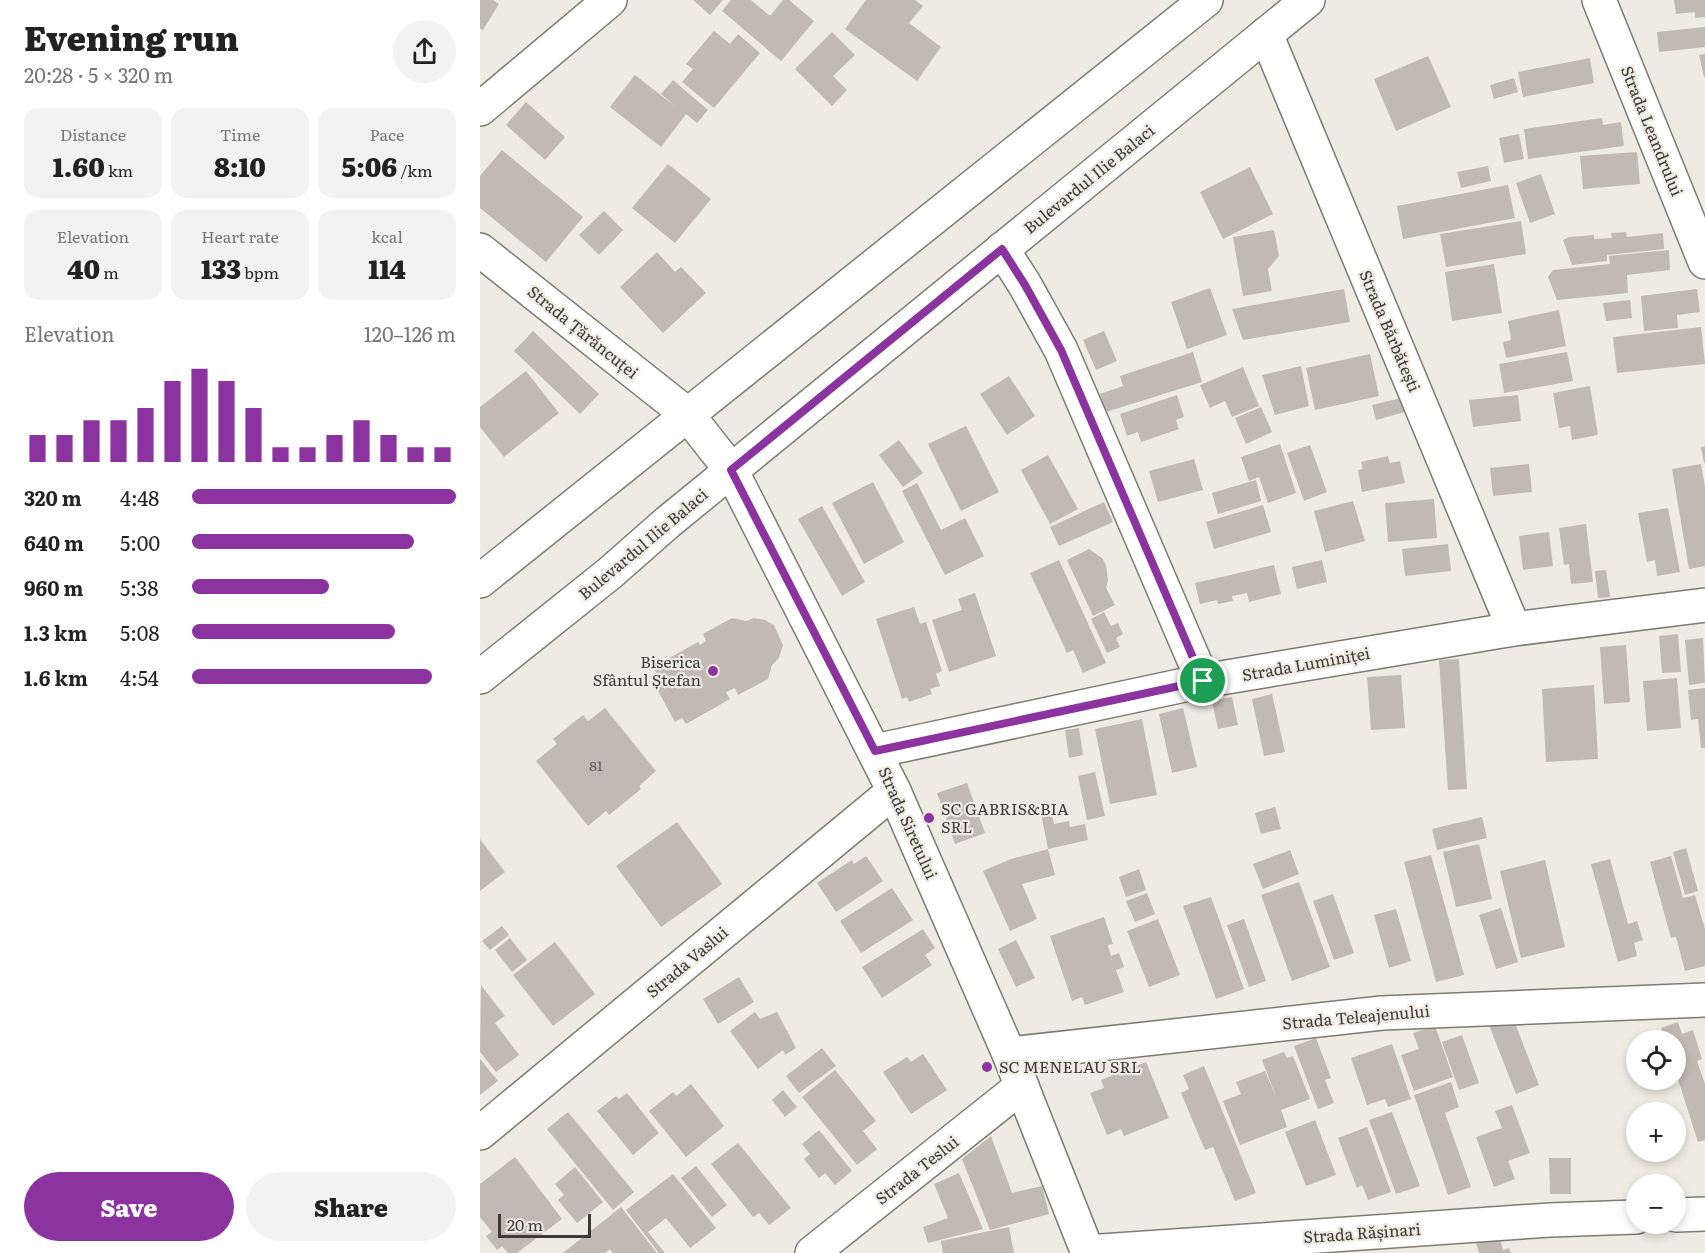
<!DOCTYPE html>
<meta charset="utf-8">
<style>
body{margin:0;font-family:Literata,serif;background:#f2f2f2;color:#222;height:100vh;display:flex;flex-direction:column;font-size:22px;white-space:nowrap}
*{box-sizing:border-box;margin:0}
p{font-size:20px;color:#767676}
.icon{flex:none;width:33px;height:33px;fill:none;stroke:currentColor;stroke-width:2;stroke-linecap:round;stroke-linejoin:round}
.map{position:relative;flex:1;overflow:hidden}
.drawer{display:flex;flex-direction:column;background:#fff;width:480px}
.drawer>*{flex:none}
.buttons{position:absolute;left:1146px;top:1030px;display:grid;gap:12px}
.buttons a{display:grid;place-items:center;width:60px;height:60px;border-radius:50%;background:#fff;box-shadow:0 3px 9px #0003;font-size:30px}
.scale{position:absolute;left:18px;bottom:15px;width:93px;box-sizing:border-box;padding-left:6px;border:3px solid #3c3b38;border-top:0;font-size:16px;line-height:21px;white-space:nowrap;color:#3c3b38;-webkit-text-stroke:4px #eeebe2;paint-order:stroke}
.pin{position:absolute;display:grid;place-items:center;width:51px;height:51px;color:#fff;margin:-26px;border:3px solid #fff;border-radius:50%;box-shadow:0 2px 6px #0007}
.round{display:grid;place-items:center;flex:none;width:63px;height:63px;border-radius:32px;background:#f2f2f2}
.summary{display:flex;align-items:center;justify-content:space-between;height:102px;padding:0 24px}
h1{font-size:33px;font-weight:800;line-height:45px}
.figures{display:grid;grid-template-columns:repeat(3,1fr);gap:9px;height:102px;padding:6px 24px}
.figures div{display:grid;align-content:center;border-radius:15px;background:#f2f2f2;text-align:center}
.figures b{font-size:26px;font-weight:800}
.figures small{font-size:16px;font-weight:400}
.figures p{font-size:16px}
.chart{height:168px;padding:12px 24px}
.chart p{display:flex;justify-content:space-between}
.chart svg{width:100%;height:108px;margin-top:6px;stroke:#8b339f;stroke-width:6}
.primary-button{display:flex;gap:12px;margin-top:auto;padding:12px 24px}
.primary-button a{flex:1;height:69px;border-radius:36px;background:#8b339f;color:#fff;font-size:24px;font-weight:800;line-height:69px;text-align:center}
.primary-button a+a{background:#f2f2f2;color:#222}
ul{padding:0 24px;list-style:none;font-size:20px}
li{display:grid;grid-template-columns:96px 72px 1fr;align-items:center;height:45px}
li i{height:15px;border-radius:8px;background:#8b339f}
main{display:flex;flex:1;min-height:0}
.map>svg:first-child{display:block}
.building{fill:#c1bab3}
.lines{fill:none;stroke-linecap:round;stroke-linejoin:round}
.minor-casing{stroke:#7d7b73;stroke-width:36}
.major-casing{stroke:#7d7b73;stroke-width:36}
.minor{stroke:#fff;stroke-width:33}
.major{stroke:#fff;stroke-width:33}
.route-casing{stroke:#fff;stroke-width:12}
.route{stroke:#8b339f;stroke-width:8}
.poi-dot{fill:#8b339f;stroke:#eeebe2;stroke-width:2}
.labels{text-anchor:middle;stroke-width:4.5;stroke-linejoin:round;paint-order:stroke}
.number-label{font-size:14px;fill:#5d5b57}
.street-label{font-size:16px;fill:#3c3b38;stroke:#eeebe2}
.poi-label{font-size:16px;fill:#3c3b38;stroke:#eeebe2;text-anchor:start}
</style>
<main>
<section class="drawer">
<div class="summary"><div><h1>Evening run</h1><p>20:28 · 5 × 320 m</p></div><a class="round"><svg class="icon" aria-label="share" viewBox="0 0 24 24"><path d="M12 15V3M7 8l5-5 5 5M5 13v7h14v-7"/></svg></a></div>
<div class="figures">
<div><p>Distance</p><b>1.60<small> km</small></b></div>
<div><p>Time</p><b>8:10</b></div>
<div><p>Pace</p><b>5:06<small> /km</small></b></div>
</div>
<div class="figures">
<div><p>Elevation</p><b>40<small> m</small></b></div>
<div><p>Heart rate</p><b>133<small> bpm</small></b></div>
<div><p>kcal</p><b>114</b></div>
</div>
<div class="chart"><p><span>Elevation</span>120–126 m</p>
<svg viewBox="0 0 160 44" preserveAspectRatio="none"><path d="M5 44V33M15 44V33M25 44V27M35 44V27M45 44V22M55 44V11M65 44V6M75 44V11M85 44V22M95 44V38M105 44V38M115 44V33M125 44V27M135 44V33M145 44V38M155 44V38"/></svg>
</div>
<ul>
<li><b>320 m</b>4:48<i style="width:100%"></i></li>
<li><b>640 m</b>5:00<i style="width:84%"></i></li>
<li><b>960 m</b>5:38<i style="width:52%"></i></li>
<li><b>1.3 km</b>5:08<i style="width:77%"></i></li>
<li><b>1.6 km</b>4:54<i style="width:91%"></i></li>
</ul>
<div class="primary-button"><a>Save</a><a>Share</a></div>
</section>
<div class="map">
<svg width="1225" height="1253" viewBox="0 0 1225 1253">
<rect width="100%" height="100%" fill="#eeebe2"/>
<g class="building">
<polygon points="0,0 13,0 19,4 3,30 0,29"/>
<polygon points="213,0 243,0 230,15"/>
<polygon points="251,0 271,0 290,16 303,0 309,0 334,21 301,61 242,11"/>
<polygon points="386,0 435,0 443,6 429,23 461,47 437,81 365,29"/>
<polygon points="1194,0 1225,0 1225,17 1215,18 1215,12 1196,14"/>
<polygon points="1225,27 1225,47 1179,52 1177,32"/>
<polygon points="234,31 250,44 258,34 280,53 234,108 202,82 213,69 206,64"/>
<polygon points="352,32 375,55 353,76 367,90 352,106 315,69"/>
<polygon points="1225,54 1225,77 1224,77 1219,55"/>
<polygon points="948,56 971,107 916,131 894,79"/>
<polygon points="1110,58 1114,83 1043,97 1038,72"/>
<polygon points="155,75 196,107 181,94 193,80 228,110 217,123 206,114 181,147 130,107"/>
<polygon points="1034,78 1038,92 1014,99 1010,85"/>
<polygon points="46,102 85,137 65,160 26,125"/>
<polygon points="1122,118 1123,125 1141,122 1144,146 1048,159 1044,129"/>
<polygon points="1039,134 1044,159 1024,163 1019,138"/>
<polygon points="22,150 103,217 66,262 0,208 0,176"/>
<polygon points="1157,152 1160,184 1103,189 1100,156"/>
<polygon points="188,164 231,199 195,243 152,208"/>
<polygon points="1008,166 1011,181 981,188 977,172"/>
<polygon points="770,167 793,214 743,239 720,192"/>
<polygon points="1061,174 1075,214 1050,223 1036,183"/>
<polygon points="1028,185 1035,218 923,239 917,206"/>
<polygon points="124,211 143,230 119,255 99,235"/>
<polygon points="1041,221 1046,254 966,267 960,234"/>
<polygon points="794,230 799,256 788,269 792,291 763,296 753,237"/>
<polygon points="1146,232 1147,237 1183,233 1184,249 1127,255 1127,261 1092,265 1083,240 1089,237 1114,235 1114,239 1132,238 1131,233"/>
<polygon points="1189,250 1190,270 1147,275 1148,293 1077,300 1068,277 1073,270 1130,264 1129,256"/>
<polygon points="177,252 195,272 201,267 226,293 183,333 140,287"/>
<polygon points="1014,264 1022,313 972,321 965,272"/>
<polygon points="730,288 747,335 707,349 691,302"/>
<polygon points="864,289 870,322 763,340 752,309"/>
<polygon points="1217,289 1220,312 1197,315 1198,328 1164,331 1161,296"/>
<polygon points="1150,300 1152,318 1126,321 1123,303"/>
<polygon points="1079,310 1086,346 1026,358 1023,342 1031,340 1028,321"/>
<polygon points="1221,327 1225,364 1137,373 1133,337"/>
<polygon points="53,331 119,394 100,414 34,351"/>
<polygon points="624,331 637,361 616,370 603,340"/>
<polygon points="713,352 722,382 626,412 620,394 643,386 640,376"/>
<polygon points="1087,352 1093,381 1024,393 1019,364"/>
<polygon points="890,354 899,396 835,410 826,368"/>
<polygon points="821,366 829,406 795,415 782,375"/>
<polygon points="763,367 779,406 752,417 745,401 730,408 720,385"/>
<polygon points="46,371 79,413 24,457 0,427 0,407"/>
<polygon points="529,376 555,416 527,435 500,394"/>
<polygon points="1110,386 1118,435 1092,440 1090,426 1079,428 1073,393"/>
<polygon points="697,395 704,417 696,420 699,429 661,442 658,432 647,436 640,414"/>
<polygon points="1038,395 1041,421 993,427 989,400"/>
<polygon points="921,398 925,412 896,420 892,405"/>
<polygon points="781,407 792,432 766,444 755,418"/>
<polygon points="486,426 519,492 481,511 448,444"/>
<polygon points="419,440 443,473 423,487 399,455"/>
<polygon points="800,444 816,493 788,503 779,477 769,481 761,457"/>
<polygon points="830,445 847,492 824,501 807,453"/>
<polygon points="1225,446 1225,463 1224,463 1221,447"/>
<polygon points="568,455 598,509 570,524 541,470"/>
<polygon points="908,456 910,463 920,461 925,483 882,492 878,470 883,469 881,462"/>
<polygon points="714,459 723,490 678,502 669,471"/>
<polygon points="1049,464 1052,492 1013,496 1010,468"/>
<polygon points="1221,464 1225,487 1225,566 1209,569 1192,469"/>
<polygon points="776,480 781,501 738,514 732,493"/>
<polygon points="393,482 424,542 384,564 352,503"/>
<polygon points="437,483 461,530 485,518 504,556 465,575 422,491"/>
<polygon points="954,499 957,538 908,542 905,503"/>
<polygon points="873,501 885,541 845,552 834,511"/>
<polygon points="624,502 633,522 579,546 570,527"/>
<polygon points="783,505 791,532 734,549 726,522"/>
<polygon points="342,506 385,582 362,596 318,519"/>
<polygon points="1188,508 1200,572 1177,576 1175,560 1167,562 1158,513"/>
<polygon points="1106,524 1113,582 1091,584 1089,564 1084,565 1079,528"/>
<polygon points="1069,532 1073,566 1043,570 1039,536"/>
<polygon points="968,544 971,571 925,576 922,549"/>
<polygon points="609,549 622,558 626,565 628,580 626,588 635,605 613,616 587,560"/>
<polygon points="579,560 626,663 603,673 593,650 587,653 550,573"/>
<polygon points="842,560 847,582 817,589 812,567"/>
<polygon points="794,565 801,594 769,602 767,593 752,596 753,601 738,604 737,600 720,604 715,583"/>
<polygon points="1126,570 1130,597 1118,598 1115,571"/>
<polygon points="495,593 516,656 469,672 452,620 482,610 478,599"/>
<polygon points="434,607 440,624 446,622 462,671 456,674 460,686 450,689 452,694 429,702 427,697 422,699 396,619"/>
<polygon points="624,612 631,626 638,623 643,634 636,638 640,647 627,653 611,619"/>
<polygon points="252,618 266,621 274,618 285,620 294,625 303,645 299,658 292,665 288,679 258,695 255,688 246,692 250,699 206,724 202,718 195,722 171,678 177,675 173,667 218,642 220,645 226,641 223,634"/>
<polygon points="1198,634 1201,672 1182,673 1179,636"/>
<polygon points="1223,638 1225,683 1209,685 1205,640"/>
<polygon points="1146,645 1150,702 1124,704 1120,647"/>
<polygon points="979,659 987,789 968,790 959,660"/>
<polygon points="921,675 925,728 891,730 887,677"/>
<polygon points="1197,678 1201,728 1167,731 1163,681"/>
<polygon points="1114,685 1118,759 1066,762 1062,689"/>
<polygon points="1225,688 1225,748 1221,748 1218,719 1211,720 1208,690"/>
<polygon points="792,694 805,752 784,756 772,699"/>
<polygon points="752,697 758,725 738,729 732,701"/>
<polygon points="125,708 176,771 159,786 161,789 129,815 126,811 108,826 56,761 77,744 73,739 103,715 108,721"/>
<polygon points="703,708 717,767 692,773 679,714"/>
<polygon points="662,719 677,795 630,804 615,729"/>
<polygon points="599,728 603,755 589,758 585,730"/>
<polygon points="615,772 625,816 607,820 598,776"/>
<polygon points="487,783 505,833 475,844 457,793"/>
<polygon points="570,806 574,824 589,821 590,827 605,824 608,840 568,849 560,808"/>
<polygon points="795,807 801,829 781,834 775,813"/>
<polygon points="1002,817 1007,838 957,850 952,829"/>
<polygon points="197,822 242,884 181,927 136,866"/>
<polygon points="0,839 25,872 0,891"/>
<polygon points="999,844 1012,899 976,907 963,852"/>
<polygon points="1206,848 1218,891 1205,895 1193,852"/>
<polygon points="568,849 575,875 542,884 557,919 530,931 503,871 531,859"/>
<polygon points="810,850 819,874 783,889 773,864"/>
<polygon points="951,855 984,975 956,982 924,862"/>
<polygon points="386,856 403,881 356,912 337,883 372,860 374,864"/>
<polygon points="1191,856 1203,898 1215,895 1225,929 1225,966 1205,971 1196,937 1191,938 1170,862"/>
<polygon points="1130,859 1148,924 1157,921 1163,940 1154,943 1157,956 1138,962 1111,864"/>
<polygon points="1065,860 1085,947 1041,958 1020,871"/>
<polygon points="659,869 666,890 646,897 639,877"/>
<polygon points="819,882 850,967 812,981 781,895"/>
<polygon points="412,888 433,920 381,953 360,921"/>
<polygon points="667,893 675,914 655,922 646,901"/>
<polygon points="853,894 874,953 854,960 833,901"/>
<polygon points="731,897 764,989 736,999 703,906"/>
<polygon points="1021,908 1038,962 1016,969 999,915"/>
<polygon points="916,909 931,961 909,968 894,915"/>
<polygon points="624,917 633,944 628,945 631,956 639,953 644,967 636,970 644,992 605,1005 602,997 592,1001 570,936"/>
<polygon points="678,919 700,975 669,987 647,931"/>
<polygon points="764,919 786,981 769,987 747,925"/>
<polygon points="22,926 29,935 10,950 2,941"/>
<polygon points="443,929 455,948 445,955 452,965 402,998 382,967"/>
<polygon points="30,938 47,960 32,972 15,950"/>
<polygon points="536,940 555,978 536,987 518,949"/>
<polygon points="75,942 115,994 73,1026 33,975"/>
<polygon points="259,977 274,1002 238,1024 223,999"/>
<polygon points="1,985 25,1016 15,1023 39,1055 16,1072 0,1052"/>
<polygon points="275,1012 280,1019 297,1012 316,1048 305,1055 303,1050 278,1069 250,1031"/>
<polygon points="1198,1022 1202,1034 1213,1030 1222,1059 1217,1061 1225,1084 1225,1140 1218,1142 1196,1073 1196,1041 1185,1041 1181,1028"/>
<polygon points="1035,1023 1059,1085 1036,1094 1009,1025"/>
<polygon points="955,1026 973,1077 934,1091 921,1055 939,1049 933,1033"/>
<polygon points="982,1035 999,1083 979,1090 962,1042"/>
<polygon points="836,1038 851,1078 845,1080 854,1103 838,1109 814,1046"/>
<polygon points="912,1044 931,1099 908,1107 905,1099 887,1105 871,1058"/>
<polygon points="342,1048 356,1066 319,1093 306,1076"/>
<polygon points="804,1052 807,1058 813,1056 830,1099 801,1110 807,1127 760,1145 743,1101 761,1094 756,1082 785,1071 797,1099 782,1060"/>
<polygon points="443,1054 467,1090 431,1114 403,1072 427,1057 431,1062"/>
<polygon points="0,1059 18,1081 0,1095"/>
<polygon points="666,1062 689,1118 644,1136 641,1129 627,1135 610,1093 624,1088 621,1080"/>
<polygon points="724,1066 776,1193 755,1201 733,1147 725,1150 701,1093 709,1089 703,1075"/>
<polygon points="355,1070 396,1121 383,1131 397,1149 377,1165 322,1097"/>
<polygon points="971,1082 979,1107 965,1113 991,1187 968,1195 934,1095"/>
<polygon points="211,1084 244,1126 206,1157 169,1111 193,1092 196,1096"/>
<polygon points="303,1090 317,1107 305,1117 292,1100"/>
<polygon points="147,1093 179,1133 153,1155 117,1111 136,1096 139,1099"/>
<polygon points="1032,1105 1050,1153 1028,1161 1035,1179 1014,1187 996,1137 1022,1128 1015,1111"/>
<polygon points="88,1112 154,1192 133,1210 67,1129"/>
<polygon points="912,1112 940,1186 916,1194 889,1120"/>
<polygon points="835,1120 856,1175 826,1186 805,1132"/>
<polygon points="887,1127 911,1192 888,1200 882,1185 877,1188 858,1138"/>
<polygon points="339,1130 372,1171 355,1185 345,1173 339,1178 324,1159 330,1154 322,1144"/>
<polygon points="511,1136 532,1193 562,1186 569,1214 510,1230 482,1159"/>
<polygon points="258,1143 311,1208 289,1225 279,1213 273,1217 231,1164"/>
<polygon points="35,1157 82,1219 37,1253 28,1253 22,1246 17,1250 6,1236 12,1232 0,1217 0,1184"/>
<polygon points="1069,1158 1091,1158 1091,1194 1070,1194"/>
<polygon points="216,1166 247,1205 232,1217 201,1178"/>
<polygon points="95,1167 123,1202 97,1223 78,1200 84,1195 75,1184"/>
<polygon points="479,1173 503,1229 448,1243 443,1227 468,1218 454,1184"/>
<polygon points="193,1174 236,1228 210,1248 186,1218 168,1232 185,1253 179,1253 146,1210"/>
<polygon points="141,1207 177,1253 133,1253 130,1249 125,1253 83,1253"/>
<polygon points="529,1227 534,1253 463,1253 461,1241"/>
<polygon points="1017,1229 1023,1250 1029,1248 1031,1253 999,1253 994,1236"/>
</g>
<g class="lines">
<defs>
<g id="minor">
<polyline points="1119,0 1225,262"/>
<polyline points="786,34 1034,629"/>
<polyline points="0,109 130,0"/>
<polyline points="522,249 545,285 581,350 723,681"/>
<polyline points="0,250 207,414 251,470 414,791 529,1054 608,1253"/>
<polyline points="395,751 723,681 1034,629 1225,605"/>
<polyline points="529,1054 902,1013 1225,1000"/>
<polyline points="0,1133 414,791"/>
<polyline points="1196,1215 1225,1214"/>
<polyline points="607,1252 1070,1220 1156,1217"/>
<polyline points="332,1253 542,1086"/>
</g>
<g id="major">
<polyline points="0,581 726,0"/>
<polyline points="0,677 130,573 188,522 828,0"/>
</g>
</defs>
<use href="#minor" class="minor-casing"/>
<use href="#major" class="major-casing"/>
<use href="#minor" class="minor"/>
<use href="#major" class="major"/>
</g>
<g class="lines">
<defs>
<polygon id="route" points="522,249 545,285 581,350 723,681 395,751 251,470"/>
</defs>
<use href="#route" class="route-casing"/>
<use href="#route" class="route"/>
</g>
<g class="poi-dot">
<circle cx="233" cy="671" r="6"/>
<circle cx="449" cy="818" r="6"/>
<circle cx="507" cy="1067" r="6"/>
</g>
<g class="labels">
<g class="number-label">
<text x="116" y="771">81</text>
</g>
<g class="street-label">
<text transform="translate(1172 131) rotate(68)" y="6">Strada Leandrului</text>
<text transform="translate(609 179) rotate(-39)" y="6">Bulevardul Ilie Balaci</text>
<text transform="translate(910 331) rotate(67)" y="6">Strada Bărbătești</text>
<text transform="translate(103 332) rotate(39)" y="6">Strada Țărăncuței</text>
<text transform="translate(163 544) rotate(-40)" y="6">Bulevardul Ilie Balaci</text>
<text transform="translate(826 664) rotate(-10)" y="6">Strada Luminiței</text>
<text transform="translate(428 823) rotate(66)" y="6">Strada Siretului</text>
<text transform="translate(207 962) rotate(-40)" y="6">Strada Vaslui</text>
<text transform="translate(876 1017) rotate(-5)" y="6">Strada Teleajenului</text>
<text transform="translate(437 1170) rotate(-38)" y="6">Strada Teslui</text>
<text transform="translate(882 1233) rotate(-4)" y="6">Strada Rășinari</text>
</g>
<g class="poi-label">
<text x="221" y="668" text-anchor="end">Biserica<tspan x="221" dy="18">Sfântul Ștefan</tspan></text>
<text x="461" y="815">SC GABRIS&amp;BIA<tspan x="461" dy="18">SRL</tspan></text>
<text x="519" y="1073">SC MENELAU SRL</text>
</g>
</g>
</svg>
<div class="buttons">
<a><svg class="icon" aria-label="locate" viewBox="0 0 24 24"><circle cx="12" cy="12" r="6"/><path d="M12 2v4M12 18v4M2 12h4M18 12h4"/></svg></a>
<a>+</a>
<a>−</a>
</div>
<div class="scale">20 m</div>
<div class="pin" style="left:723px;top:681px;background:#1e9e55"><svg class="icon" aria-label="arrive" viewBox="0 0 24 24"><path d="M6 21V4h12l-3 4 3 4H6"/></svg></div>
</div>
</main>
